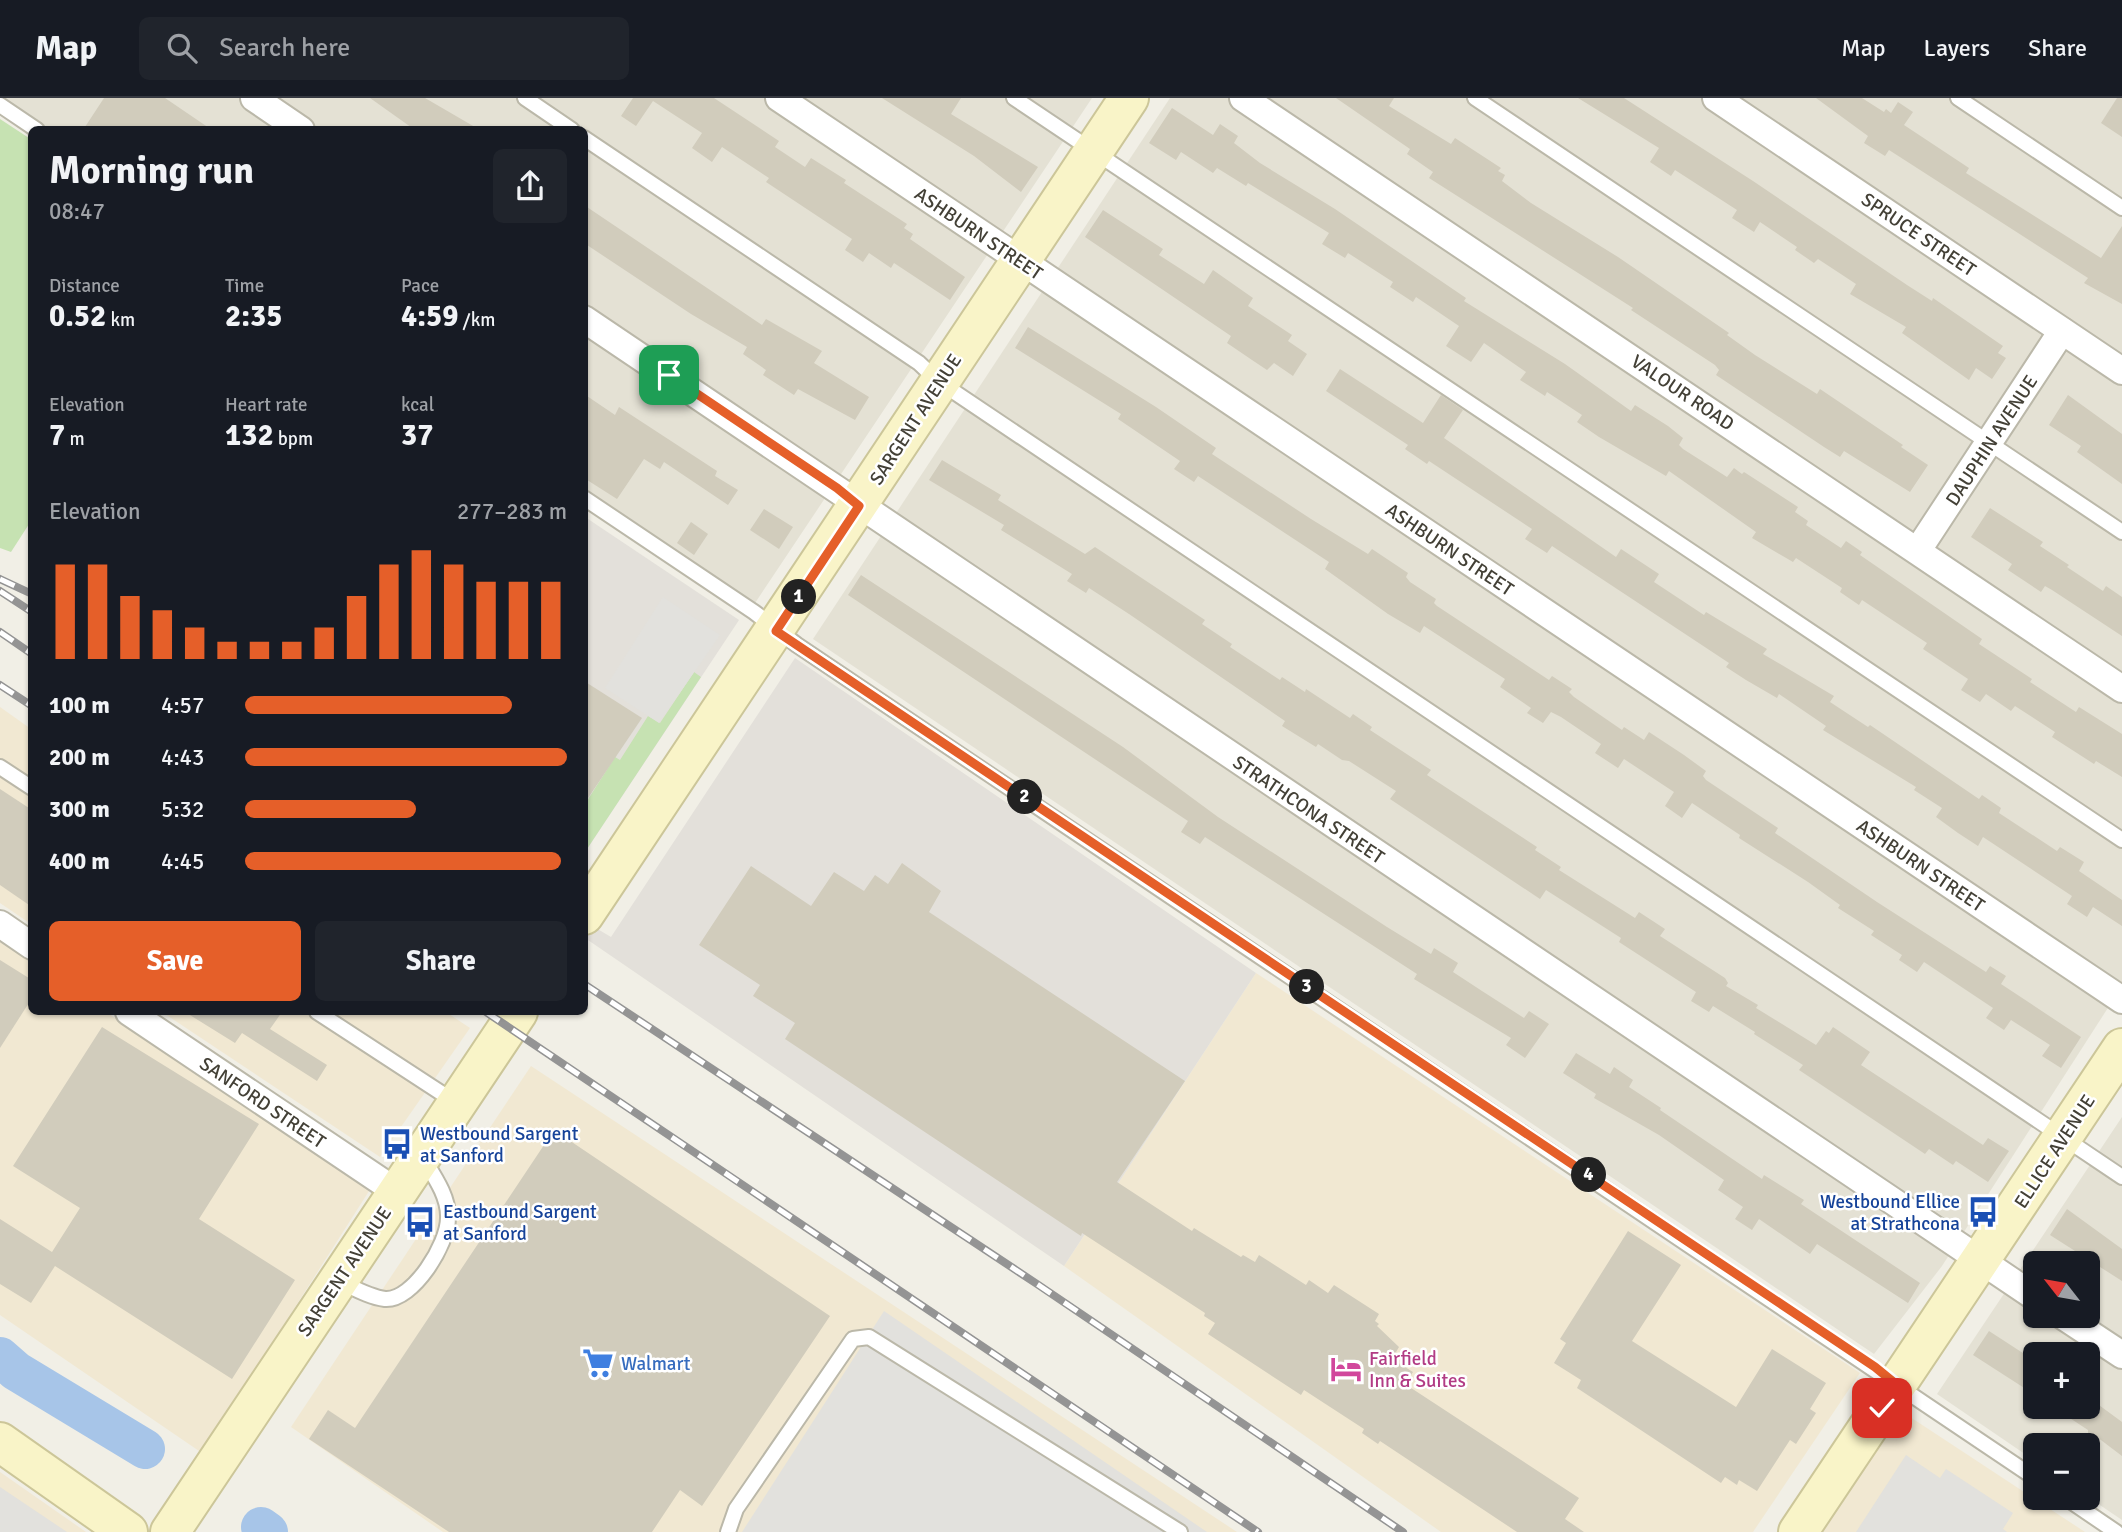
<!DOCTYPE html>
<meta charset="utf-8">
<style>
body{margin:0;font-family:Signika,sans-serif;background:#20242c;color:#f1f3f6;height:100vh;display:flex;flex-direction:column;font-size:26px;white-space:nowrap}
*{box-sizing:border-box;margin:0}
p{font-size:23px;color:#9ea1a6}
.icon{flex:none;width:38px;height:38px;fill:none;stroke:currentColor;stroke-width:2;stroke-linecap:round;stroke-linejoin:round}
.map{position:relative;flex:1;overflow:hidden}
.sheet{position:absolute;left:28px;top:28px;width:560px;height:889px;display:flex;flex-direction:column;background:#171b24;border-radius:10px;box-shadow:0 2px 5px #0004}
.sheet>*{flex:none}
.needle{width:46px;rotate:301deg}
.tools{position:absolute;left:2023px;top:1153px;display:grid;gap:14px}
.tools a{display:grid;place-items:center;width:77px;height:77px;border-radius:10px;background:#171b24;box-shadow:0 2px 5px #0004;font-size:35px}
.pin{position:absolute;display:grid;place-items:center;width:60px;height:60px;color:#fff;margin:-30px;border-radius:14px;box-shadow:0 4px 10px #0006}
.km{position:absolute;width:35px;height:35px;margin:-18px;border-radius:50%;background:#222;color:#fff;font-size:19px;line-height:35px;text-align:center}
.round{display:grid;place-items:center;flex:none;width:74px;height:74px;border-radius:10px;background:#20242c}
.head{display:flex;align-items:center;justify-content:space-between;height:119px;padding:0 21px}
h1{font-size:38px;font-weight:700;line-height:52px}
.figures{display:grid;grid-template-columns:repeat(3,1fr);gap:10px;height:119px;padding:7px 21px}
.figures div{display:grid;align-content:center}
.figures b{font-size:30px;font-weight:700}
.figures small{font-size:19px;font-weight:400}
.figures p{font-size:19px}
.chart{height:196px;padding:14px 21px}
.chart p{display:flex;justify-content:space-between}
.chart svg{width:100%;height:126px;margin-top:7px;stroke:#e55f29;stroke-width:6}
.action{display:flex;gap:14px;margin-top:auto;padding:14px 21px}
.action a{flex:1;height:80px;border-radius:10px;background:#e55f29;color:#fff;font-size:28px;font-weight:700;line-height:80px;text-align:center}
.action a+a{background:#20242c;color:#f1f3f6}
ul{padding:0 21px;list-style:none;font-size:23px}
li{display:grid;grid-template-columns:112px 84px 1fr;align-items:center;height:52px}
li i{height:18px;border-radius:9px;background:#e55f29}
header{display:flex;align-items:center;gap:42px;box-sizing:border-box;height:98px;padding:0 35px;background:#171b24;border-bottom:2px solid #363941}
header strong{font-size:33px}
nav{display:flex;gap:38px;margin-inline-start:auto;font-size:24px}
.search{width:490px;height:63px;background:#20242c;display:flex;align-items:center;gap:18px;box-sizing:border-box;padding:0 24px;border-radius:10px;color:#9ea1a6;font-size:26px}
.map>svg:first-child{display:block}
.residential{fill:#e4e1d4;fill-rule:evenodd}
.commercial{fill:#f1e8d2}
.industrial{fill:#e3e0da}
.green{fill:#c6e2b2}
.parking{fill:#e2e1dd}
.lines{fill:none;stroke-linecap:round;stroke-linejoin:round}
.river{stroke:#a7c5e8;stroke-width:40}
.building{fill:#d1ccbc}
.lane-casing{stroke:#bbb8a9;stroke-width:18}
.street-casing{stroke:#bbb8a9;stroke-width:30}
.secondary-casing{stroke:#ccc699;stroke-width:42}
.lane{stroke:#fff;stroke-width:14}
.street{stroke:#fff;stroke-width:26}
.secondary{stroke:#f9f4c8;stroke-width:38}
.rail-casing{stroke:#949494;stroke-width:8}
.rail{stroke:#fff;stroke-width:5;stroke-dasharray:16;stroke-linecap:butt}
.route-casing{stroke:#fff;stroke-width:14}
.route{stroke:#e55f29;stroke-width:9}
.labels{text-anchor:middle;stroke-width:5;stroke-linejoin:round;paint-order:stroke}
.street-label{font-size:19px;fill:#434036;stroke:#fff}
.transit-label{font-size:19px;fill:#164399;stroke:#fff;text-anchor:start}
.hotel-label{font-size:19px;fill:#b23c85;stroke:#fff;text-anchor:start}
.shop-label{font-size:19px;fill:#366cbe;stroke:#fff;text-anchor:start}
</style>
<header>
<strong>Map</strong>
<div class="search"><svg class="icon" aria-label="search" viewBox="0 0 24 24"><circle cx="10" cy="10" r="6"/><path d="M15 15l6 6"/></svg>Search here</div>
<nav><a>Map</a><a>Layers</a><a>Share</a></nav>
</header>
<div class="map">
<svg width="2122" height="1434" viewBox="0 0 2122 1434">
<rect width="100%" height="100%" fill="#f1efe6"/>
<g class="residential">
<polygon points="3,0 1092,0 755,505 585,390 584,32 50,31"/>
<polygon points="1170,0 2122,0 2122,888 1942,1168 1874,1256 813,541"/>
<path d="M2122,1019v403l-34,-23v-51h-53v15l-98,-67zM2035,1166h53v52h-53zM2035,1256h53v53h-53z"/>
</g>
<g class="commercial">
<polygon points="0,609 31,631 31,826 0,805"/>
<polygon points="0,843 31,864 32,914 106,914 371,1090 202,1355 0,1217"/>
<polygon points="1256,875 1860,1275 1753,1434 1441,1434 1064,1168"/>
<polygon points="162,914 446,914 470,930 380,1059"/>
<polygon points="531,968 1237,1434 443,1434 291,1329"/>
<polygon points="1901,1313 2085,1434 1821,1434"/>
<polygon points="0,1374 86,1434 0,1434"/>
</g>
<g class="industrial">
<polygon points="585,419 739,522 585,754"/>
<polygon points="795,560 1256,875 1064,1168 585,840 584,823 611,839"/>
</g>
<g class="green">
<polygon points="0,21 32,42 31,423 11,454 0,450"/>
<polygon points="694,574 701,579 585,754 585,706 615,659 620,662 648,618 660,625"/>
</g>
<g class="parking">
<polygon points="663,499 720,537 659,625 605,590"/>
<polygon points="884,1213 1207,1434 742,1434"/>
<polygon points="1906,1357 1940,1380 1946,1371 2013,1415 2003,1431 2007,1434 1856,1434"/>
<polygon points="0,1389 67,1434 0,1434"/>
</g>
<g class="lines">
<g class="river">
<polyline points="0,1259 16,1273 145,1351"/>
<polyline points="261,1429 268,1434"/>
</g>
</g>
<g class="building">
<polygon points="104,0 165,0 212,32 83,32"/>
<polygon points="370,0 425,0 480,32 415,32"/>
<polygon points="633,0 714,0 779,43 775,49 805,69 811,60 846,82 844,85 907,126 904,130 913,136 910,141 965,179 950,202 894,165 891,170 869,155 863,164 845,152 852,141 766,84 769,80 722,49 712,64 692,50 702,35 653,3 636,28 621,18"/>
<polygon points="882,0 961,0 951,16 1038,69 1021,94 974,58"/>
<polygon points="1336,0 1394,0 1389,8 1451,46 1455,40 1501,70 1498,73 1505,77 1502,83 1531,105 1618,159 1729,235 1727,237 1755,257 1817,296 1820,291 1903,347 1901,349 1928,367 1910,394 1844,353 1840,359 1824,349 1716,277 1719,272 1715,267 1631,212 1633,210 1429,80 1433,74 1407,56 1410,51"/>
<polygon points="1578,0 1624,0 1753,83 1907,187 1932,203 1933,200 2003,248 1998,255 2006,260 1992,281 1976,270 1969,282 1902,235 1906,229 1850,196 1856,186 1818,161 1814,165 1795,152 1797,149 1760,124 1754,134 1732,120 1737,112 1675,72 1671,78 1650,64 1659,50"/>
<polygon points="1816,0 1862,0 1884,14 1886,11 1891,15 1898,4 1913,14 1904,27 1969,70 1966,75 2101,160 2122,128 2122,206 2084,185 2088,180 1889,52 1885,58 1864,45 1868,38"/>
<polygon points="2117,0 2122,0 2122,39 2101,25"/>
<polygon points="1172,10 1213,37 1220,26 1238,38 1234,45 1260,65 1335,111 1466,200 1464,203 1565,266 1631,313 1635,307 1668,328 1683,340 1679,347 1683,351 1727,379 1734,370 1742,376 1744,374 1798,409 1795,414 1808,423 1806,427 1841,450 1846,443 1862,454 1860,457 1982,541 1979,546 2032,581 2030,584 2076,614 2079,609 2122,636 2122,679 2096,663 2094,666 2052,639 2055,634 2015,608 2011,613 1986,596 1980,604 1961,592 1968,581 1923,551 1927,545 1862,502 1859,507 1840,494 1842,490 1796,460 1793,464 1752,440 1756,434 1669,373 1666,378 1599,339 1577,324 1582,317 1547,294 1545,298 1520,282 1526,274 1484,245 1471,264 1446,248 1459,228 1416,199 1413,204 1390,189 1393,184 1348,155 1345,160 1322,146 1329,135 1248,85 1246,88 1217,70 1213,75 1181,54 1176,62 1149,45"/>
<polygon points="584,107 762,227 766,221 822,253 814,265 869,299 855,322 798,291 794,297 763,277 766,272 743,256 747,249 691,216 584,145"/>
<polygon points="1103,112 1163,151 1159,157 1204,186 1213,172 1253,200 1248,208 1292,237 1288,243 1307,256 1293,278 1274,265 1267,272 1252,262 1227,245 1231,238 1085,139"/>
<polygon points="1028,229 1156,309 1216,350 1212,356 1311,421 1368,456 1372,451 1408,475 1406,479 1410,484 1436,501 1434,505 1437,508 1549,582 1552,578 1572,591 1569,594 1574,599 1622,632 1624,629 1644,642 1649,634 1684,657 1706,673 1703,678 1706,682 1778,730 1775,735 1877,804 1986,874 1990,868 2006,878 2001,886 2081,939 2061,970 2042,958 2050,947 2011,922 2004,932 1986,920 1993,910 1924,864 1917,874 1899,862 1902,857 1871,837 1874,833 1838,810 1840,807 1808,784 1739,740 1740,737 1692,705 1682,720 1665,708 1674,694 1624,661 1618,670 1595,655 1601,646 1561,619 1551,614 1543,625 1527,615 1531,610 1500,589 1505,581 1424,528 1420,535 1388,516 1325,471 1329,464 1198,378 1194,384 1174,371 1180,363 1118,321 1121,316 1015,250"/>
<polygon points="1340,271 1423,325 1441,297 1463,312 1444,340 1616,459 1621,451 1659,476 1654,484 1704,517 1706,514 1767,551 1763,556 1834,598 1830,604 1868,629 1870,627 1979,701 1982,697 2001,710 1999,715 2057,753 2060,749 2084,764 2079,773 2122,802 2122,828 2093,809 2087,819 2067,806 2072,798 1983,739 1978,748 1958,735 1936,719 1942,710 1914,692 1916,689 1823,632 1826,628 1779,596 1777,600 1746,582 1726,569 1729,565 1552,448 1547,455 1525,441 1532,431 1429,363 1427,366 1405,351 1408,347 1326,293"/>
<polygon points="584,296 615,317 619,309 717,373 715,378 738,392 728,407 664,364 660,371 644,361 617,401 584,380"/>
<polygon points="2068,297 2122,336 2122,386 2077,354 2081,348 2049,327"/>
<polygon points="942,362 1001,397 998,402 1085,456 1095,449 1205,522 1202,526 1232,546 1230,549 1280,582 1282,579 1305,594 1306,591 1350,620 1353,616 1372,629 1370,632 1431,672 1427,677 1537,749 1535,752 1561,769 1559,772 1635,820 1639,814 1665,831 1660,838 1725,880 1728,885 1726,888 1758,907 1756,910 1816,947 1826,933 1829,935 1833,929 1870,954 1861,967 1983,1047 1988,1040 2009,1053 1988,1084 1956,1063 1953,1067 1929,1051 1925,1056 1799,972 1803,967 1754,936 1755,934 1713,908 1709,914 1691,903 1696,894 1619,844 1621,840 1546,792 1540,801 1390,701 1396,693 1349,663 1342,662 1318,646 1316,649 1282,628 1285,623 1129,516 1089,490 1086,495 1067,483 1072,476 1001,432 1004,427 929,382"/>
<polygon points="1990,410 2043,444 2040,448 2069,467 2067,469 2103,493 2106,488 2122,499 2122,538 2052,492 2045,488 2041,494 2008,472 2012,466 1971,439"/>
<polygon points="764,411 793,429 779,451 750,432"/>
<polygon points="691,424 708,436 694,457 677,445"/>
<polygon points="861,477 1123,649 1218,719 1387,829 1431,856 1434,850 1458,865 1453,874 1482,893 1524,920 1529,913 1549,926 1525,960 1506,947 1511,940 1414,881 1417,876 1205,739 1200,746 1181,734 1188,723 848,497"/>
<polygon points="584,583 642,620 584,706"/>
<polygon points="0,691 32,712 32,809 0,787"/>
<polygon points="902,765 941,793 929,814 1185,983 1117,1084 1192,1133 1194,1130 1241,1159 1243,1157 1255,1164 1259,1157 1306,1187 1309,1182 1328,1195 1334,1187 1379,1216 1375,1223 1379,1226 1377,1228 1399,1249 1392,1261 1413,1274 1405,1286 1579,1400 1565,1421 1584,1434 1517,1434 1380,1343 1378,1346 1362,1335 1364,1331 1304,1292 1301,1297 1208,1236 1215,1225 1204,1218 1205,1215 1082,1135 1081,1138 785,941 795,925 753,898 760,887 699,847 751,768 811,808 834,774 864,793 875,777 888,786"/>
<polygon points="0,862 32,882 32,900 0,950"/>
<polygon points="185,914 282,914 270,931 327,967 317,983 242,935 235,945"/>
<polygon points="102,929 259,1026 199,1121 295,1182 232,1281 55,1168 31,1205 0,1186 0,1121 52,1154 80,1110 13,1068"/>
<polygon points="1576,955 1610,976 1614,969 1633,982 1629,989 1661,1010 1660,1012 1762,1081 1764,1077 1804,1102 1801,1106 1920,1185 1908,1205 1817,1146 1810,1156 1759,1121 1752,1132 1735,1121 1743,1109 1718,1092 1724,1082 1659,1037 1594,1000 1596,996 1563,975"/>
<polygon points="554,1032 830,1218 702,1408 680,1392 652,1434 449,1434 309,1341 328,1312 355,1330"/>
<polygon points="2067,1111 2122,1151 2122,1183 2050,1137"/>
<polygon points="1628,1133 1681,1167 1632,1243 1736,1309 1772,1251 1826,1285 1810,1311 1816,1315 1796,1346 1790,1342 1757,1393 1739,1382 1737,1387 1725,1379 1721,1385 1577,1290 1581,1282 1554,1265 1566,1245 1560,1241"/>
<polygon points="1989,1233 2035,1263 2035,1297 1973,1257"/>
<polygon points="2088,1299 2122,1324 2122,1358 2093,1336 2088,1344 2088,1332 2053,1309 2088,1309"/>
</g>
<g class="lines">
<defs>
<g id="lane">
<polyline points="525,0 572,32"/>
<polyline points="1014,0 2122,742"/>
<polyline points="1475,0 2122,434"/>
<polyline points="1958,0 2122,110"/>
<polyline points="0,7 37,32"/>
<polyline points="584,40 919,265 938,283 2122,1079"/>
<polyline points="584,400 754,514 797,547 2035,1380"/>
<polyline points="0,669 32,690"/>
<polyline points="317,914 455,1004"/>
<path d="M339,1183c15,7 30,16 46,18 28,2 63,-55 63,-81 1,-21 -14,-42 -25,-60"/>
<polyline points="2066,1400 2116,1434"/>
<polyline points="728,1434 736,1411 853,1241 869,1239 1180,1434"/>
</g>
<g id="street">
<polyline points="254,0 301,32"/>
<polyline points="779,0 2122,902"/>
<polyline points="1243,0 2122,591"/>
<polyline points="1716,0 2122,273"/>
<polyline points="584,221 2035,1199"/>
<polyline points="1918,452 2062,233"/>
<polyline points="0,826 32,848"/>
<polyline points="129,914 397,1094"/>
<polyline points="2063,1218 2122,1257"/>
</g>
<g id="secondary">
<polyline points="584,817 1129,0"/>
<polyline points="0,1344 128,1434"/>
<polyline points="170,1434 518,914"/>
<polyline points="1798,1434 2122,950"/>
</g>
</defs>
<use href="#lane" class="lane-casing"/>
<use href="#street" class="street-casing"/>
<use href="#secondary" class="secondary-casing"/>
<use href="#lane" class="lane"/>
<use href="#street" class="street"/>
<use href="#secondary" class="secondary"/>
<defs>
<g id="rail">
<polyline points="0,481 32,496"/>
<polyline points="0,493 32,514"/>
<polyline points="0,534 32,556"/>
<polyline points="0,587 32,608"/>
<polyline points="584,886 1037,1186 1403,1434"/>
<polyline points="486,914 1258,1434"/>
</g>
</defs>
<use href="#rail" class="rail-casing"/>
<use href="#rail" class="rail"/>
</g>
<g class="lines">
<defs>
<polyline id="route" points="669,277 837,390 859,408 776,533 1875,1269 1897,1287 1882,1310"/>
</defs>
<use href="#route" class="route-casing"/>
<use href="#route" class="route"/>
</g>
<defs>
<symbol id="bus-bare" viewBox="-9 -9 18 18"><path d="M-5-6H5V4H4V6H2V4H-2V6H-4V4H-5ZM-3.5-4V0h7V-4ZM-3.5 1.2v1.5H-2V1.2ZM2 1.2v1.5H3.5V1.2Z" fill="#1a4fb4" stroke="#fff" stroke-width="2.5" paint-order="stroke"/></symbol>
<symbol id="supermarket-bare" viewBox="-9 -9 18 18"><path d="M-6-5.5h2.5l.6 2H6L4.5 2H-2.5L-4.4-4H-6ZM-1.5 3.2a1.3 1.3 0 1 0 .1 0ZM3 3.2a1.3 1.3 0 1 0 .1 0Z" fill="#3f7fe0" stroke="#fff" stroke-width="2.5" paint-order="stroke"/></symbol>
<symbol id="hotel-bare" viewBox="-9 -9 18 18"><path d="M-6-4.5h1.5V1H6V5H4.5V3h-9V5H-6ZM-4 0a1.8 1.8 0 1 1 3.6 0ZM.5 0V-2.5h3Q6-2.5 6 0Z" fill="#d1479c" stroke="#fff" stroke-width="2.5" paint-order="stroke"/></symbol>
</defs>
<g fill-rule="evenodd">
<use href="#bus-bare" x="375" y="1024" width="44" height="44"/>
<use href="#bus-bare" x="1961" y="1092" width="44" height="44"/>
<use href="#bus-bare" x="398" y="1102" width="44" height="44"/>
<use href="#supermarket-bare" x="576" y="1243" width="44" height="44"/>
<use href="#hotel-bare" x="1324" y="1249" width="44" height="44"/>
</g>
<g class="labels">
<g class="street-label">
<text transform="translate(979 135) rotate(34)" y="7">ASHBURN STREET</text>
<text transform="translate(1919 136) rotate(34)" y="7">SPRUCE STREET</text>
<text transform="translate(1683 294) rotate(34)" y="7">VALOUR ROAD</text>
<text transform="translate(915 321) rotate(-57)" y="7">SARGENT AVENUE</text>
<text transform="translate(1991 342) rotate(-57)" y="7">DAUPHIN AVENUE</text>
<text transform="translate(1450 451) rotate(34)" y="7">ASHBURN STREET</text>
<text transform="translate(1309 711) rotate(34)" y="7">STRATHCONA STREET</text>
<text transform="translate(1921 767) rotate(34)" y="7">ASHBURN STREET</text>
<text transform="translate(263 1004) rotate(34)" y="7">SANFORD STREET</text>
<text transform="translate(2054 1053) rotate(-57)" y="7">ELLICE AVENUE</text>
<text transform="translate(344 1173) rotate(-56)" y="7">SARGENT AVENUE</text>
</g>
<g class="transit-label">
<text x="420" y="1042">Westbound Sargent<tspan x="420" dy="22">at Sanford</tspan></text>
<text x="1960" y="1110" text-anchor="end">Westbound Ellice<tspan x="1960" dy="22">at Strathcona</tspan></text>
<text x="443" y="1120">Eastbound Sargent<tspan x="443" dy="22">at Sanford</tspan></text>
</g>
<g class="hotel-label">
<text x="1369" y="1267">Fairfield<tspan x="1369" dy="22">Inn &amp; Suites</tspan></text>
</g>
<g class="shop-label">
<text x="621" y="1272">Walmart</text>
</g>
</g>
</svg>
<div class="tools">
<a><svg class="needle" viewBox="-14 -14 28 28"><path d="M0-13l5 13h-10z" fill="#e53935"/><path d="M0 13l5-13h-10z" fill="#9ea1a6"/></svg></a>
<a>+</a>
<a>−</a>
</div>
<div class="pin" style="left:669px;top:277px;background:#1e9e55"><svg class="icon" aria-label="arrive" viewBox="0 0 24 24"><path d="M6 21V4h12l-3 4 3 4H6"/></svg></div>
<div class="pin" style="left:1882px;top:1310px;background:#d93025"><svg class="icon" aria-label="check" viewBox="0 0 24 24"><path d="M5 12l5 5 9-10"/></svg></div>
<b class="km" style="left:799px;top:499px">1</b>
<b class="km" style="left:1025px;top:699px">2</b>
<b class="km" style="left:1307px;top:889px">3</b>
<b class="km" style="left:1589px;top:1077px">4</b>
<section class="sheet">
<div class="head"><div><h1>Morning run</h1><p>08:47</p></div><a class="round"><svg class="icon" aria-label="share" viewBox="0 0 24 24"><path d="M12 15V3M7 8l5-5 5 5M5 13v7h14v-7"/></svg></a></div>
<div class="figures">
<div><p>Distance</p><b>0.52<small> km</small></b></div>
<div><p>Time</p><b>2:35</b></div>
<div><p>Pace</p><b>4:59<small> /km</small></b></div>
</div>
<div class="figures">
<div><p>Elevation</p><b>7<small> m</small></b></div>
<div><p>Heart rate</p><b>132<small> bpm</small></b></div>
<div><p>kcal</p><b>37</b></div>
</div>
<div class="chart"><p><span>Elevation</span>277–283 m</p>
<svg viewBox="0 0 160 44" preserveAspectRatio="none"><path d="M5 44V11M15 44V11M25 44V22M35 44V27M45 44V33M55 44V38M65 44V38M75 44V38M85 44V33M95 44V22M105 44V11M115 44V6M125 44V11M135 44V17M145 44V17M155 44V17"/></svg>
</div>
<ul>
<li><b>100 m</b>4:57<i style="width:83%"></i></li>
<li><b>200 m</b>4:43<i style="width:100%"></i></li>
<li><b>300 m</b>5:32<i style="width:53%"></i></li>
<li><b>400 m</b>4:45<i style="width:98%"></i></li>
</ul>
<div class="action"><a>Save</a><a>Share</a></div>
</section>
</div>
